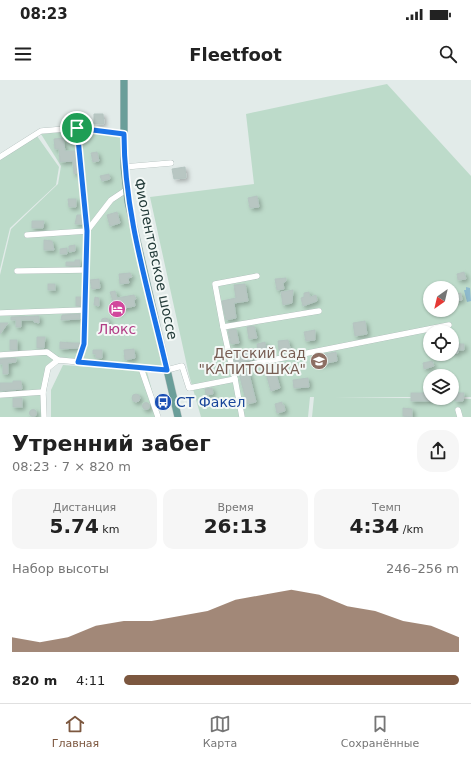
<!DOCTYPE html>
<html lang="ru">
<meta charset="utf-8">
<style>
body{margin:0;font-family:"DejaVu Sans",sans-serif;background:#f6f6f6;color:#222;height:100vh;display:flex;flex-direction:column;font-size:15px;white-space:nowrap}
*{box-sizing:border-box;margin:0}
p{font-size:13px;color:#767676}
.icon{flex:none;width:22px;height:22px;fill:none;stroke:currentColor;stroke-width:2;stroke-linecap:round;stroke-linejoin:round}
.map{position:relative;height:337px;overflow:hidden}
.panel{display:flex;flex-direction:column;background:#fff;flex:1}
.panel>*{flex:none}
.needle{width:26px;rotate:214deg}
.tools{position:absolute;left:423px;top:201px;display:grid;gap:8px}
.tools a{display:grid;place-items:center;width:36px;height:36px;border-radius:50%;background:#fff;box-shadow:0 1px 3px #0004;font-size:20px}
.pin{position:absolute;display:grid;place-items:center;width:34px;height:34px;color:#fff;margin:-17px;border:2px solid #fff;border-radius:50%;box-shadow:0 1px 4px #0007}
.round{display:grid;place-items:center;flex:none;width:42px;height:42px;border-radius:16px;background:#f6f6f6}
.summary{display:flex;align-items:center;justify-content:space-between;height:68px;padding:0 12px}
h1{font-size:22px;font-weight:700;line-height:30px}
.metrics{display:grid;grid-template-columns:repeat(3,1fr);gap:6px;height:68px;padding:4px 12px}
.metrics div{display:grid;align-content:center;border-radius:10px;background:#f6f6f6;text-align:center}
.metrics b{font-size:20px;font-weight:700}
.metrics small{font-size:11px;font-weight:400}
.metrics p{font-size:11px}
.chart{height:112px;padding:8px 12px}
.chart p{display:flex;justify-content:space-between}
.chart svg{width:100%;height:72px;margin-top:4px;fill:#7c573f;opacity:.7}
ul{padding:0 12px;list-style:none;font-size:13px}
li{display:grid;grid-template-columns:64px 48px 1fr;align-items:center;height:30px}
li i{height:10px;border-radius:5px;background:#7c573f}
.status{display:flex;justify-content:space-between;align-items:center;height:28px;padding:0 20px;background:#fff;direction:ltr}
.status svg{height:11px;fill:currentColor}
header{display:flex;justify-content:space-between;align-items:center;height:52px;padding:0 12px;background:#fff;font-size:18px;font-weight:700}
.tabs{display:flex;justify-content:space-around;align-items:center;height:56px;border-top:1px solid #e0e0e0;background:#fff;font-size:11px;color:#767676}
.tabs a{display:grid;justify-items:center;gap:2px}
.tabs .active{color:#7c573f}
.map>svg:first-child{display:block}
.green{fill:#bddbca;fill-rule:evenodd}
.water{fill:#8ebacd}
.building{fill:#b8c6c2;stroke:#b5c5c1;filter:url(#shadow)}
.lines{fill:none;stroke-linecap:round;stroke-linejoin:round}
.minor-casing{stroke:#a5b3b1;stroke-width:6}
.major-casing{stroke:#c1c8c8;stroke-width:8}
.minor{stroke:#fff;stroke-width:5.5}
.major{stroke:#6a9e99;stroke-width:7}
.route-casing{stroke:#fff;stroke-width:8}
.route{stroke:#1a73e8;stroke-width:5}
.labels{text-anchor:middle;stroke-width:4;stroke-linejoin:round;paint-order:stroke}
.street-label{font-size:14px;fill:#233b39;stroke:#f3f8f6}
.hotel-label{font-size:14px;fill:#b23c85;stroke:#f3f8f6}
.education-label{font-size:14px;fill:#785e54;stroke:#f3f8f6;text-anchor:end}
.transit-label{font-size:14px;fill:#164399;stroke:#f3f8f6;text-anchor:start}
</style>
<div class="status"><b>08:23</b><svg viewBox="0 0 49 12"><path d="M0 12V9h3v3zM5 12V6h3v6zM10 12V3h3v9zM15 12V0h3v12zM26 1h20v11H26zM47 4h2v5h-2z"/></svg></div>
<header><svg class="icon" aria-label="menu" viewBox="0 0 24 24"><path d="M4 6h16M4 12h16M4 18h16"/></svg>Fleetfoot<svg class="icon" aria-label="search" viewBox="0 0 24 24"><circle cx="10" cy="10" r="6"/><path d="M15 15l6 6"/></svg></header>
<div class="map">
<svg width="471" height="337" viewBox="0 0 471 337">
<defs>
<filter id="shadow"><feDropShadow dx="2.5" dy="2.5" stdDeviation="2" flood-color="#0004"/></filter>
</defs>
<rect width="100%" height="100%" fill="#e2ebe9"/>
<g class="green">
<path d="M387,4l84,92v221h-19v-21h-22v21h-95l136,2v18h-159l2,-20h-4l-2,20h-107l-12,-42 -39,-178 104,-13 -8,-70zM430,208h22v22h-22zM430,252h22v22h-22z"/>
<polygon points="80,50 122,56 121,87 164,287 145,284 159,337 51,337 51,310 63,285 118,289 117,287 59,278 46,288 41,337 0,337 0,195 11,149 58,104 61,86 41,54"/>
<polygon points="37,56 59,87 56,105 10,148 0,189 0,78"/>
</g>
<polygon class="water" points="466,207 470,208 471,221 467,222 464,210 466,210"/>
<g class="building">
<polygon points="94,34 103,34 104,44 94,44"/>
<polygon points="63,58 65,71 75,71 77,93 74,94 73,81 60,82 59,69 55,69 54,59"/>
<polygon points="97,72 99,81 93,82 91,73"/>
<polygon points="185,87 186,98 174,99 172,89"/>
<polygon points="109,94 110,99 102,101 100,96"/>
<polygon points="257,116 259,127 250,128 248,118"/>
<polygon points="68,119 76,119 76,127 69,127"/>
<polygon points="117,132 120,143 110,146 107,135"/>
<polygon points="77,135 81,135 82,144 75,144"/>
<polygon points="32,141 44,141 43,148 32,148"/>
<polygon points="44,160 52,161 54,170 44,170"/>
<polygon points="75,165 75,171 69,172 69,166"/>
<polygon points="67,168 67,174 60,174 60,169"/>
<polygon points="75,180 80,180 80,186 66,186 66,182 75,182"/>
<polygon points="464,192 466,199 458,200 457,194"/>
<polygon points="130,193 132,197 128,198 129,203 120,204 119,194"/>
<polygon points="286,198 286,201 283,203 284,209 277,210 275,199"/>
<polygon points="99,199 100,208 92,209 90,200"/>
<rect x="48" y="204" width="7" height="6"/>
<polygon points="245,204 248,221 234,223 236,238 226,240 222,221 236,218 234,205"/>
<polygon points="293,210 292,223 283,225 281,212"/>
<polygon points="115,211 117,218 134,215 136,219 134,220 135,226 120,229 120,233 112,232 113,221 110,212"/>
<polygon points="309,212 310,217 316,215 317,221 303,226 301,218 304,217 304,213"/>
<polygon points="461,213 462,220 452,222 452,215"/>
<rect x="76" y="217" width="5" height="9"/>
<polygon points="95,217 99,218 99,226 94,225"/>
<polygon points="80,234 80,239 61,240 62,235"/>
<polygon points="39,236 39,243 34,242 34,240 21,240 21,247 16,247 16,240 11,240 11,237"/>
<circle cx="105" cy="242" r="4"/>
<polygon points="365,241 367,254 355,256 353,243"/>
<polygon points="0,243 8,243 0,254"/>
<polygon points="254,246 257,258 249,259 247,247"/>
<polygon points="236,249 239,263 231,264 228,250"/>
<polygon points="315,250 315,260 306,261 304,252"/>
<polygon points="37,257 45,257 44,268 37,268"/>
<rect x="10" y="260" width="7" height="10"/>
<polygon points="288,260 290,268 279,270 278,261"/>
<polygon points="60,262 73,263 80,263 78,268 60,269"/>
<polygon points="265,262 267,273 258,275 257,264"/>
<polygon points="458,264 464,264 464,270 458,270 458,273 453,274 452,266"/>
<polygon points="134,269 135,278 125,280 124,270"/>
<polygon points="93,270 102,270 102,278 96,278 96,274 93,274"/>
<polygon points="250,272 252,280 235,283 234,276"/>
<polygon points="336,272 337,281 317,285 315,276"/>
<polygon points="16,278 16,282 8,283 8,294 3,294 3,284 0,284 0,279"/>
<polygon points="432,281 434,286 424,289 423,283"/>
<polygon points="273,284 280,308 271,311 264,286"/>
<polygon points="248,290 256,322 247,324 239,293"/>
<polygon points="308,298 309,307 294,308 293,300"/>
<polygon points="13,301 21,301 22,309 0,311 0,303 13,303"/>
<polygon points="212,308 213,314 206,315 205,309"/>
<rect x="411" y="313" width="19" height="8"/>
<polygon points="455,313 464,313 463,321 455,321"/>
<circle cx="136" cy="318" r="4"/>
<rect x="13" y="318" width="9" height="9"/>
<polygon points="282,322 282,325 284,325 285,331 277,333 275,324"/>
<circle cx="146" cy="326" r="3.5"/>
<polygon points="403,328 412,329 412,337 403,336"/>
<circle cx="33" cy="333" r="3.5"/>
</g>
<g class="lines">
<defs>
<g id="minor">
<polyline points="0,77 41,51 77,48 124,54"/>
<polyline points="124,87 171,83"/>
<polyline points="27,155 87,151 77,48"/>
<polyline points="17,191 85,190"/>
<polyline points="0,233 84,230"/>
<polyline points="223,247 215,204 257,196"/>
<polyline points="0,275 47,272 58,280"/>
<polyline points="78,282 84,263 87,151 111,120 126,110"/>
<polyline points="141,288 158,337"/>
<polyline points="232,288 223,247 319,231"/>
<polyline points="235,299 242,337"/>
<polyline points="0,315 43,312"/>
<polyline points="458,330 460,337"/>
<polyline points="44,337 43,312 48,288 58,280 167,290 182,286 189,308 235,299 232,288 449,245"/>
</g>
<polyline id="major" points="124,0 124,87 128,122 178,337"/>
</defs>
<use href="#minor" class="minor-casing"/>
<use href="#major" class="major-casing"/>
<use href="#minor" class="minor"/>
<use href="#major" class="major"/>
</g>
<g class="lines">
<defs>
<path id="route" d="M77,48l47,6c0,80 25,158 43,236l-89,-8 6,-18 3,-113z"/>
</defs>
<use href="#route" class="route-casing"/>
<use href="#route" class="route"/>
</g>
<defs>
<symbol id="hotel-disc" viewBox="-11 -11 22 22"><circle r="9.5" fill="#d1479c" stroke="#f3f8f6"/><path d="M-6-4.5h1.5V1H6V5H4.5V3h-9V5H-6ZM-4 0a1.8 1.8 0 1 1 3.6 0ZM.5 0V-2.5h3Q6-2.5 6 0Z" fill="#fff"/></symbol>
<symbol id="school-disc" viewBox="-11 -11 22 22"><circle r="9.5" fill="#8d6e63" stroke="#f3f8f6"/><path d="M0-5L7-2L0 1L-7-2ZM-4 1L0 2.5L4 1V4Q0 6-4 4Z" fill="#fff"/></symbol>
<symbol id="bus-disc" viewBox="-11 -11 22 22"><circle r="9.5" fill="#1a4fb4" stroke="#f3f8f6"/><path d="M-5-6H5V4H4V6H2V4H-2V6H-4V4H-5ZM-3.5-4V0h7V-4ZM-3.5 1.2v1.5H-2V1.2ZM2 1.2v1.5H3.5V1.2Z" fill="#fff"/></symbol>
</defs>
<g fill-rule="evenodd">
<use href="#hotel-disc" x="107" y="219" width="20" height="20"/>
<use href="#school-disc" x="309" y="271" width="20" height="20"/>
<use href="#bus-disc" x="153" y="312" width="20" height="20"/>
</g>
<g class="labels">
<g class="street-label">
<text transform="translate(156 179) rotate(78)" y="5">Фиолентовское шоссе</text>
</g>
<g class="hotel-label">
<text x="117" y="254">Люкс</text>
</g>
<g class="education-label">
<text x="306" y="278">Детский сад<tspan x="306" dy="16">"КАПИТОШКА"</tspan></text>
</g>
<g class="transit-label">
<text x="176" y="327">СТ Факел</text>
</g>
</g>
</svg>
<div class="tools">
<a><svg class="needle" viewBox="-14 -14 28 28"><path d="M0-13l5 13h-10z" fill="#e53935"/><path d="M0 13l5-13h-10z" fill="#767676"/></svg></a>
<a><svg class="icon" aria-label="locate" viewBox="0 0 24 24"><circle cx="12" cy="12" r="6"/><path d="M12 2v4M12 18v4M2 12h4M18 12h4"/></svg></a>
<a><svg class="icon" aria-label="layers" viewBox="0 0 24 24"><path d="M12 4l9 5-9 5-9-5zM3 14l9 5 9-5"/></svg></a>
</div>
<div class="pin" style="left:77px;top:48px;background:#1e9e55"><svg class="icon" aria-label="arrive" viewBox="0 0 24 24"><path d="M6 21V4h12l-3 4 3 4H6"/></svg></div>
</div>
<section class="panel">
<div class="summary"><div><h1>Утренний забег</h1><p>08:23 · 7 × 820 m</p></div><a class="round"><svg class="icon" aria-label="share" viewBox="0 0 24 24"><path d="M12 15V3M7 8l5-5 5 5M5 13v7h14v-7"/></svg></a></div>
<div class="metrics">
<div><p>Дистанция</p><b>5.74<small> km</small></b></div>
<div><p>Время</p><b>26:13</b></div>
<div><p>Темп</p><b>4:34<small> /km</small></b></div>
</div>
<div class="chart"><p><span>Набор высоты</span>246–256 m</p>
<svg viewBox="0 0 160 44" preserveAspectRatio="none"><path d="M0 44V35L10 38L20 35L30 28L40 25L50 25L60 22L70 19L80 12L90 9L100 6L110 9L120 16L130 19L140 25L150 28L160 35V44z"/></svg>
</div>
<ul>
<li><b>820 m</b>4:11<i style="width:100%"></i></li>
</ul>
</section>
<nav class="tabs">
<a class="active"><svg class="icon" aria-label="home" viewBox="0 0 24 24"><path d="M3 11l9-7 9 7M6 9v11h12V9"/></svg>Главная</a>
<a><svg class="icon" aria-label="map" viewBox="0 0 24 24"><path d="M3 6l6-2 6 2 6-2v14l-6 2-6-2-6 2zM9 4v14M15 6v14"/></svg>Карта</a>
<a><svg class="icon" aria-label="saved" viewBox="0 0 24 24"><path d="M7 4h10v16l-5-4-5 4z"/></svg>Сохранённые</a>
</nav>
